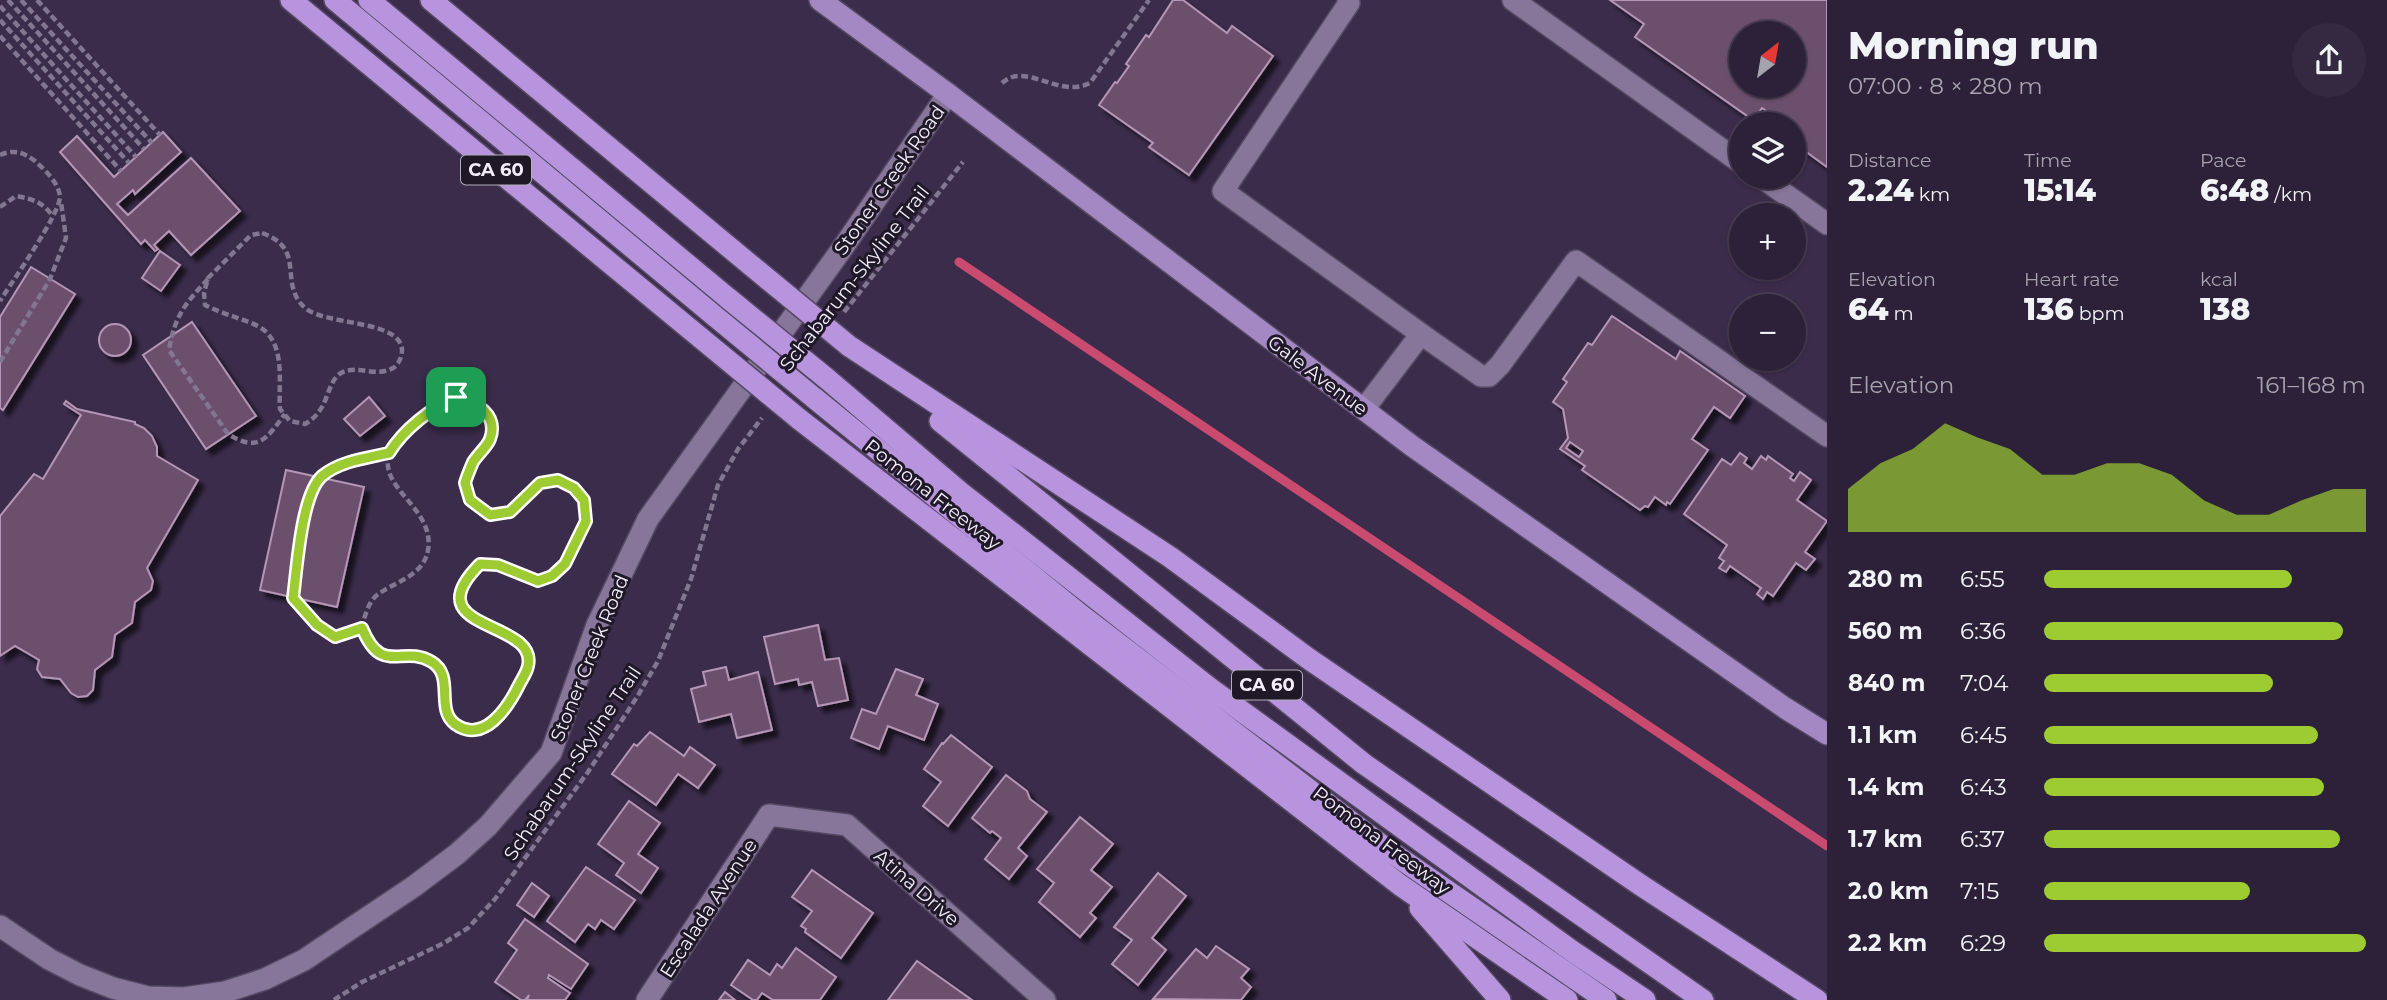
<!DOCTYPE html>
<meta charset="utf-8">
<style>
body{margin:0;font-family:Montserrat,sans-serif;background:#342940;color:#f1f3f6;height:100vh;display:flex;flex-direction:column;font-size:26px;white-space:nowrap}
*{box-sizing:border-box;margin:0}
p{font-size:23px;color:#a6a3ae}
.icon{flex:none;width:38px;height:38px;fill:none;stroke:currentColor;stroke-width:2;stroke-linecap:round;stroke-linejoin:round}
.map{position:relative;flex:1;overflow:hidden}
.sheet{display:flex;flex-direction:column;background:#2c2138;width:560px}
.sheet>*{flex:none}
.needle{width:46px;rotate:31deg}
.controls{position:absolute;left:1729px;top:21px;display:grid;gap:14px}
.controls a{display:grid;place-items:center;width:77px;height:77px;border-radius:50%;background:#2c2138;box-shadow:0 2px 5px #0004,0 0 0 2px #483e53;font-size:35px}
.pin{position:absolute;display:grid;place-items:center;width:60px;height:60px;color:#fff;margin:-30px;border-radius:14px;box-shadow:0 4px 10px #0006}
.round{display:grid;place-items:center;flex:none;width:74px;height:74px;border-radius:37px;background:#342940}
.head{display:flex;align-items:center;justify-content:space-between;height:119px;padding:0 21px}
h1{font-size:38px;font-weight:800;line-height:52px}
.metrics{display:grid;grid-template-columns:repeat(3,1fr);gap:10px;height:119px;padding:7px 21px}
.metrics div{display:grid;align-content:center}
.metrics b{font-size:30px;font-weight:800}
.metrics small{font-size:19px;font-weight:400}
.metrics p{font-size:19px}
.chart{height:196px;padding:14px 21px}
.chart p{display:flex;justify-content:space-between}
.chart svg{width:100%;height:126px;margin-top:7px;fill:#9ccb32;opacity:.7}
ul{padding:0 21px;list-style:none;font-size:23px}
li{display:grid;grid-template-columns:112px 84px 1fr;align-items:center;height:52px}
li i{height:18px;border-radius:9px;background:#9ccb32}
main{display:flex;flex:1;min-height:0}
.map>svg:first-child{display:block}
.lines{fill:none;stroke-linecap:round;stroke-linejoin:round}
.stream{stroke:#c94b6f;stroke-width:9}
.building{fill:#6c506d;stroke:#b596b6;stroke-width:2;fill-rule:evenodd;filter:url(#shadow)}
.minor-casing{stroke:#544862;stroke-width:24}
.major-casing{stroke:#544862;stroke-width:24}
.highway-casing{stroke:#544862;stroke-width:24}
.path{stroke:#827690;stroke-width:4.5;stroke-dasharray:7 3.5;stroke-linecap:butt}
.minor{stroke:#87769a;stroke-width:21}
.major{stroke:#a488c3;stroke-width:21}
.highway{stroke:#b894df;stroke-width:21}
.highway-bridge-casing{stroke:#544862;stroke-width:24;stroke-linecap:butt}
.highway-bridge{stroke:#b894df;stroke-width:21}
.route-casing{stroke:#fff;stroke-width:14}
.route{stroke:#9ccb32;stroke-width:9}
.labels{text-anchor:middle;stroke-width:6;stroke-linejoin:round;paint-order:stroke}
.shield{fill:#1f1826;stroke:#b4adbc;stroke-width:2}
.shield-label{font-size:18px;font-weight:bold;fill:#f4edfd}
.street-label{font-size:19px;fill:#f4edfd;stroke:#1f1826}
</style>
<main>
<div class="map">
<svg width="1827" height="1000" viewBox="0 0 1827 1000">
<defs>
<filter id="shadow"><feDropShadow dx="6" dy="6" stdDeviation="2" flood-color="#0009"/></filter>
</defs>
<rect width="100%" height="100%" fill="#3b2c4b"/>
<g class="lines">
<polyline class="stream" points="959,262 1827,846"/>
</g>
<g class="building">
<polygon points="1173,0 1183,0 1227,33 1232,26 1273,56 1189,175 1149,147 1153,143 1099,105 1115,82 1117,83 1129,66 1126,64 1146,35 1149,37"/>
<path d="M1610,0h217v167l-33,-24v-19h-12l1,-2 -21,-14 -9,12 -118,-83 9,-13zM1741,33h53v53h-53z"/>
<polygon points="163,132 181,152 135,194 133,190 117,204 128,215 191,158 240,211 191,255 169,231 154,245 158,249 155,251 145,240 141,244 60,152 77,136 114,177"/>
<polygon points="160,251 180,265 161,291 142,278"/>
<polygon points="31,267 75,294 3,410 0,408 0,317"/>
<path d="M1612,316l64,43 4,-8 65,45 -15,22 -16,-11 -22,32 16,11 -38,54 -3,-2 -1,3 -11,-8 -7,10 -3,-1 -5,4 -58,-40 3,-4 -25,-17 8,-11 -5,-29 -10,-7 14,-20 -4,-3 25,-36 4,2zM1570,442l13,9 -4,6 -13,-9z"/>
<polygon points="192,322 256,416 206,449 143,355"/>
<circle cx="115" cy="340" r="16"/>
<polygon points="369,397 385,416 360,436 344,419"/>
<polygon points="66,401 77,409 135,422 135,424 144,428 152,436 157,447 157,456 198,480 147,568 153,581 151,590 135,602 132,623 115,635 112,657 95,670 93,690 87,696 78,697 71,693 60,679 42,677 37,669 39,660 15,646 0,656 0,516 34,474 43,479 81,415 64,404"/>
<polygon points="1740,453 1747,458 1744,463 1752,469 1761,456 1766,460 1768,456 1793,474 1790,478 1794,481 1800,472 1811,480 1797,500 1827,521 1805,552 1815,559 1806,570 1796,563 1773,596 1767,592 1763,599 1757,594 1761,588 1730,566 1726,572 1719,568 1724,561 1719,558 1727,545 1684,514 1722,459 1731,465"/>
<polygon points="286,470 364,487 337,607 260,590"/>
<polygon points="818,625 825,660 839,658 848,700 818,706 812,682 799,685 798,679 775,684 764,637"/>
<polygon points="726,667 729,680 758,672 772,730 737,738 731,714 699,722 691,689 706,685 703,672"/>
<polygon points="896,669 923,679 916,695 938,704 924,740 888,726 879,749 851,738 862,709 876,714"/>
<polygon points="650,732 684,756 690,747 715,765 698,788 678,774 656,805 612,774 634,744 637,746"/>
<polygon points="951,735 992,767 948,826 923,806 941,782 924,769 942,743 943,744"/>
<polygon points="1006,775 1027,791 1030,799 1047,812 1018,848 1027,856 1009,879 985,859 1001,838 992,831 990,833 972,818"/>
<polygon points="629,801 660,823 638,854 658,868 641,893 616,875 624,863 598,844"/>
<polygon points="1080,817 1113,844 1091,870 1112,887 1090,913 1096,918 1080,937 1039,902 1054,883 1037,869"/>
<polygon points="586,867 635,900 614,929 601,920 595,929 588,924 575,942 547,921"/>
<polygon points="812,870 873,913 841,958 805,932 806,929 801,926 812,911 792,897"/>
<polygon points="1158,873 1186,896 1152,938 1166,950 1138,985 1112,964 1132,940 1114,927"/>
<polygon points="532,883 549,896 534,917 517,905"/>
<polygon points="525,919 588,964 571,989 549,975 548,978 570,993 565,1000 527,1000 529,995 525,1000 521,1000 495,982 517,950 508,943"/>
<polygon points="1216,946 1249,969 1241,978 1251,987 1241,1000 1153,999 1196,949 1207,958"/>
<polygon points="796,948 836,977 820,1000 773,1000 762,993 757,1000 753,1000 731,985 748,960 770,975 777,964 782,968"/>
<polygon points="917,961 972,1000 888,1000"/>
<polygon points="725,992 735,1000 719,1000"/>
</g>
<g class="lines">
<defs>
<g id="minor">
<polyline points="1348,0 1349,3 1223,191 1421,334"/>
<polyline points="1513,0 1741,163"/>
<polyline points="1761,177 1827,224"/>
<polyline points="1364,409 1421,334 1481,376 1489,376 1500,365 1576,261 1827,436"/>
<polyline points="0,926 49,959 80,975 113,988 148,997 184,998 225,992 265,979 304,960 413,887 457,854 488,826 551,753 597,625 648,519 844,246 948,94"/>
<polyline points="647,1000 769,815 847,825 1045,1000"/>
</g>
<polyline id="major" points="820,0 948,94 1412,446 1785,708 1827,734"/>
<g id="highway">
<polyline points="291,0 702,339"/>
<polyline points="335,0 717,318"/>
<polyline points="369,0 729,299"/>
<polyline points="431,0 753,267"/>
<polyline points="849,346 1170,557 1309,659 1642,886 1817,1000"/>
<polyline points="826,378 960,492 1211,689 1572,951 1645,1000"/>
<polyline points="813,397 1077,612 1388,850 1606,1000"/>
<polyline points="799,419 1400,885 1567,1000"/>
<polyline points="940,421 1364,764 1703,1000"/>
<polyline points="1420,908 1500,1000"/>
</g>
</defs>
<use href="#minor" class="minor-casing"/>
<use href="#major" class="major-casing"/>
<use href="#highway" class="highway-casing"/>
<g class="path">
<polyline points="8,0 144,149"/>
<polyline points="21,0 152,143"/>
<polyline points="37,0 160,135"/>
<polyline points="0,6 136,157"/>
<polyline points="0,20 129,163"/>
<polyline points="0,36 121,171"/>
<path d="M1002,83c24,-22 56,16 88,0l59,-83"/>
<path d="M0,155c14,-6 23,-3 35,6 10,9 23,21 25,35 1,17 -49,87 -60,105"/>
<path d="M0,207l16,-11c17,3 26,6 37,20"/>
<path d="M262,233c45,16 16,49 42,74 19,19 97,12 98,43 0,7 -3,14 -9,18 -17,10 -36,-4 -52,5 -16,10 -10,36 -36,51l-15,-3 -10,-12c-2,-27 7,-67 -22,-83 -17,-8 -36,-12 -53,-21l-1,-12 4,-15 43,-43z"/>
<path d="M208,279c-23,25 -33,36 -39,71l59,84c31,19 38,5 57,-20"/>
<polyline points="844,312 963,162"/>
<polyline points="0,362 50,279 66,238 61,202"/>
<path d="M456,397c20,4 43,18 34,42 -3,9 -12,15 -17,23 -3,7 -6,14 -8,21l5,18 20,14 20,-3 30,-29 18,-4 16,9 10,12 2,21 -21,43 -13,12 -14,5 -40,-16 -18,-1c-68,69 59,54 48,102 -1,6 -6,13 -9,19 -11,22 -35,60 -64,39 -20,-16 0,-48 -23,-62 -30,-18 -50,15 -71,-34 4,-11 7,-26 16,-33 17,-13 47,-19 51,-45 9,-52 -82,-70 -16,-123 15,-12 27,-22 44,-30z"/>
<path d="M361,628l-25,9 -19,-12 -23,-27c4,-29 7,-103 28,-122 18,-15 45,-18 67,-23"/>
<polyline points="334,1000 362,982 444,943 468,928 495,899 588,772 637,697 658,661 691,579 718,485 738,449 762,418"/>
</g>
<use href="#minor" class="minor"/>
<use href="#major" class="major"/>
<use href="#highway" class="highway"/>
<defs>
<g id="highway-bridge">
<polyline points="753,267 849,346"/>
<polyline points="729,299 826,378"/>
<polyline points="717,318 813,397"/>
<polyline points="702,339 799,419"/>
</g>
</defs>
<use href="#highway-bridge" class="highway-bridge-casing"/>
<use href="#highway-bridge" class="highway-bridge"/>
</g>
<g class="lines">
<defs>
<path id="route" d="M456,397c20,4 43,18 34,42 -3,8 -12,15 -17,23 -3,7 -6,14 -8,21l5,17 20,15 20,-3 30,-29 18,-3 16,8 10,12 2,21 -21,43 -13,12 -14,5 -40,-16 -18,-1c-68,68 59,55 48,102 -1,6 -6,13 -9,19 -11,22 -35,60 -64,39 -20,-15 0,-48 -23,-62 -30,-18 -50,15 -70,-34l-27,9 -18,-12 -24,-27c4,-29 8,-103 29,-122 18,-15 45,-18 67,-23 15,-24 42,-45 67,-56z"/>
</defs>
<use href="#route" class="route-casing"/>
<use href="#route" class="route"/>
</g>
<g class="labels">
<g class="shield">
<rect x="461" y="155.5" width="70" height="29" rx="5"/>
<rect x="1232" y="670.5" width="70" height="29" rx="5"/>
</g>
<g class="shield-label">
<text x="496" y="176">CA 60</text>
<text x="1267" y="691">CA 60</text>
</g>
<g class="street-label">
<text transform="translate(889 180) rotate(-55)" y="7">Stoner Creek Road</text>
<text transform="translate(854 278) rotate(-52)" y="7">Schabarum-Skyline Trail</text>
<text transform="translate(1318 375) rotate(37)" y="7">Gale Avenue</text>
<text transform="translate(933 494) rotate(38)" y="7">Pomona Freeway</text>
<text transform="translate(589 658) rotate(-68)" y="7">Stoner Creek Road</text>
<text transform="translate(572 763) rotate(-56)" y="7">Schabarum-Skyline Trail</text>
<text transform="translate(1382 840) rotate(37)" y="7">Pomona Freeway</text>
<text transform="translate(917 887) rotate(41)" y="7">Atina Drive</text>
<text transform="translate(708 908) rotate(-57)" y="7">Escalada Avenue</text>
</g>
</g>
</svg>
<div class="controls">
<a><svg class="needle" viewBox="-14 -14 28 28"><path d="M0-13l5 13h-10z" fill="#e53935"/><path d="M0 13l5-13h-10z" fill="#a6a3ae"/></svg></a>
<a><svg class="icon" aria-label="layers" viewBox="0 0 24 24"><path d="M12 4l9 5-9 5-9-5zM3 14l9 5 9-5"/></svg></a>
<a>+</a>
<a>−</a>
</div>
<div class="pin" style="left:456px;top:397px;background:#1e9e55"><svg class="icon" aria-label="arrive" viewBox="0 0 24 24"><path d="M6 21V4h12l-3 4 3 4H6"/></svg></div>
</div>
<section class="sheet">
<div class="head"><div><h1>Morning run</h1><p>07:00 · 8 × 280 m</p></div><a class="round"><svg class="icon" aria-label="share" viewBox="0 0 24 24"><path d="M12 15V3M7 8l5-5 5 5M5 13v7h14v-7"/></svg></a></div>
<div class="metrics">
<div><p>Distance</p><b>2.24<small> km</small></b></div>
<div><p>Time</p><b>15:14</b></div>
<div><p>Pace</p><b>6:48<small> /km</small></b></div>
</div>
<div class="metrics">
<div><p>Elevation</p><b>64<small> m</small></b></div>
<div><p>Heart rate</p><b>136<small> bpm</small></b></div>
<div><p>kcal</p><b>138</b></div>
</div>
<div class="chart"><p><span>Elevation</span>161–168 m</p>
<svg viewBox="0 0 160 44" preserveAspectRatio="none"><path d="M0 44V29L10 20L20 15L30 6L40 11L50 15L60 24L70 24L80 20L90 20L100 24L110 33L120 38L130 38L140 33L150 29L160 29V44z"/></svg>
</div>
<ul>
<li><b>280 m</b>6:55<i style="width:77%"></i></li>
<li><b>560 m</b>6:36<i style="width:93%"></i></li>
<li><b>840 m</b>7:04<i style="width:71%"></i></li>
<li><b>1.1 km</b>6:45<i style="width:85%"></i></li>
<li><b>1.4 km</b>6:43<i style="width:87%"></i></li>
<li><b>1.7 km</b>6:37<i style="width:92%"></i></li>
<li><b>2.0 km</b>7:15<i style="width:64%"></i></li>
<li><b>2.2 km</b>6:29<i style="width:100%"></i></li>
</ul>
</section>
</main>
